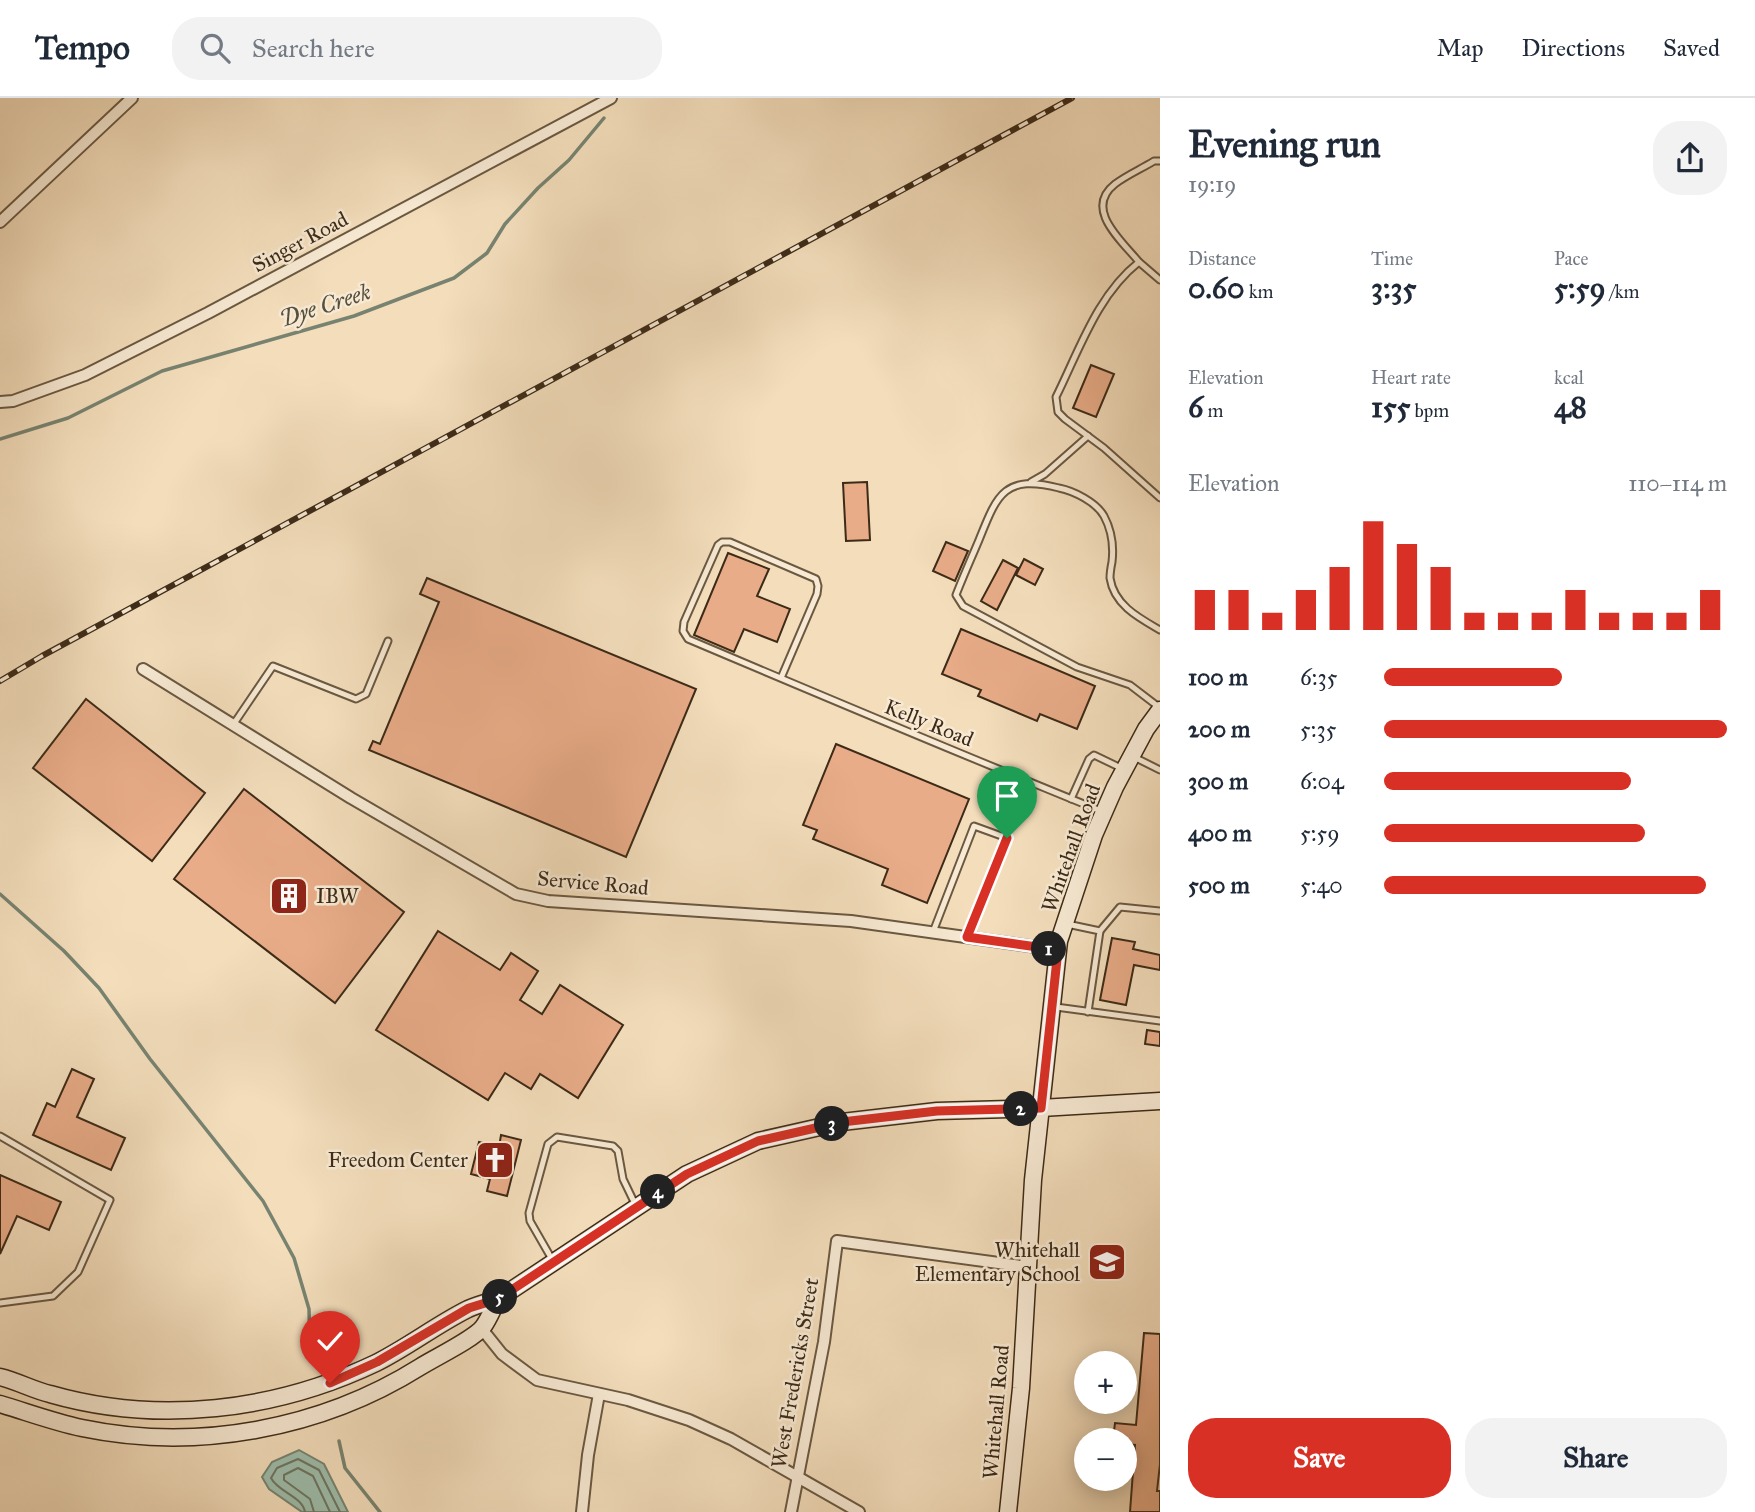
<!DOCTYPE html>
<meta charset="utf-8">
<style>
body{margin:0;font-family:"IM FELL Great Primer",serif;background:#f2f2f3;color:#1f2937;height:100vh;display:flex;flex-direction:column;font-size:26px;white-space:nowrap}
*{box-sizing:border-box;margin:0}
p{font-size:23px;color:#747a83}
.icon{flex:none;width:38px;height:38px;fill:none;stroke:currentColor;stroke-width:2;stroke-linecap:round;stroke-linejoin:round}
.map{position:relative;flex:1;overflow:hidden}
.drawer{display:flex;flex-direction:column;background:#fff;width:595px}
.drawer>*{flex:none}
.controls{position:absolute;left:1074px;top:1253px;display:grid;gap:14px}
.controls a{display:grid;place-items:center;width:63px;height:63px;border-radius:50%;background:#fff;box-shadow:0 4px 18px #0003;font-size:35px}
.pin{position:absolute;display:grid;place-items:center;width:60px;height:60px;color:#fff;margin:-72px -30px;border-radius:50% 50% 50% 0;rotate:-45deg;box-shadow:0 0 7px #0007}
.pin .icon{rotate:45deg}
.km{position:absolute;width:35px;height:35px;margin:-18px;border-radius:50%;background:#222;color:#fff;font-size:19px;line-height:35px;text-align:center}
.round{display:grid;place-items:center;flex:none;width:74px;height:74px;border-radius:28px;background:#f2f2f3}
.head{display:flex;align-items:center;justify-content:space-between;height:119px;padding:0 28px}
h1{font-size:38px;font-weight:700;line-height:52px}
.figures{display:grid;grid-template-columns:repeat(3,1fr);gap:10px;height:119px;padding:7px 28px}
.figures div{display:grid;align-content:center}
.figures b{font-size:30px;font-weight:700}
.figures small{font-size:19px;font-weight:400}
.figures p{font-size:19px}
.chart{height:196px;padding:14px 28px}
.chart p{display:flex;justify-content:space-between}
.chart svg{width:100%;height:126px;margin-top:7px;stroke:#d93025;stroke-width:6}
.button{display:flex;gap:14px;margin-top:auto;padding:14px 28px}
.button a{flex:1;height:80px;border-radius:28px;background:#d93025;color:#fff;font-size:28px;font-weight:700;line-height:80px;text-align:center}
.button a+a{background:#f2f2f3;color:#1f2937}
ul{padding:0 28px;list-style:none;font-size:23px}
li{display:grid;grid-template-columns:112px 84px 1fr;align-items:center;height:52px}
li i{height:18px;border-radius:9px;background:#d93025}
header{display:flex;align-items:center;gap:42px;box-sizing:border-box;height:98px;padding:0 35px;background:#fff;border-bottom:2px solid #e0e1e3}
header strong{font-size:33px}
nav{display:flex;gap:38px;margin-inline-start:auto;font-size:24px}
.search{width:490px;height:63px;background:#f2f2f3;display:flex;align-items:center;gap:18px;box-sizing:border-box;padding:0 24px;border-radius:28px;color:#747a83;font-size:26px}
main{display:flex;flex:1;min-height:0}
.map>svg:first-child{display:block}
.water{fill:#9dbdab;stroke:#778370;stroke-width:2}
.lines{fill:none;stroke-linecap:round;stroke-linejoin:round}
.shore{stroke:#6d7462;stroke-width:2}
.stream{stroke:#778370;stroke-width:3.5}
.building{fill:#e8ac88;stroke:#3d2b18;stroke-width:2}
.lane-casing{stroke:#6a5841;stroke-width:9}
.street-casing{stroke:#6a5841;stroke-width:14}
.secondary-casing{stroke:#3d2b18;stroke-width:19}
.lane{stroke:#f7e9d3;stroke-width:5}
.street{stroke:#f7e9d3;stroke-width:10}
.secondary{stroke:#f7e9d3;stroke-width:16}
.rail-casing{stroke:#3d2b18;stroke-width:6}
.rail{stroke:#f7e9d3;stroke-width:3.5;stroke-dasharray:10;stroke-linecap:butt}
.route-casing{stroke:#fff;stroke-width:14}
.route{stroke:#d93025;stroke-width:9}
.labels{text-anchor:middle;stroke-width:5;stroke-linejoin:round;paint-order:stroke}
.street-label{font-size:21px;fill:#3d2b18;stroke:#f7e9d3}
.poi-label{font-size:21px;fill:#3d2b18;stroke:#f7e9d3;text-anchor:end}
.water-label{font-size:23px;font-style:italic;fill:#55503d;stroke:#f7e9d3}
</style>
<header>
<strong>Tempo</strong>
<div class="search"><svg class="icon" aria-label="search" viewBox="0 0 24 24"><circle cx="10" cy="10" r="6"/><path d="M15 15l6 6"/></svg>Search here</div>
<nav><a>Map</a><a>Directions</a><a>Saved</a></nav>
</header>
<main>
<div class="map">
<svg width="1160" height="1414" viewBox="0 0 1160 1414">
<rect width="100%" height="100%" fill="#f3ddbb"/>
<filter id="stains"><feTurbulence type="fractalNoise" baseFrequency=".00286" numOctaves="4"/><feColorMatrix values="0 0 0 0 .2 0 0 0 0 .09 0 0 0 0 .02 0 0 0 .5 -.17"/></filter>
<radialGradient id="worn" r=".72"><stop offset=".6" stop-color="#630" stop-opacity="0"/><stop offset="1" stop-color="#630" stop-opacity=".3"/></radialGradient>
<polygon class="water" points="299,1352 324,1366 348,1414 302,1414 269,1391 262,1379 272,1364"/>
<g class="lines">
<g class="shore">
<path d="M305,1414c-3,-16 -27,-20 -34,-34l6,-10 21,-9 21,11 21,42"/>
<polyline points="314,1414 310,1401 284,1382 284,1377 298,1370 313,1378 330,1414"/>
</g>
<g class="stream">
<polyline points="0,341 68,320 162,273 354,218 454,180 487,155 505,126 538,90 569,62 604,20"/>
<polyline points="0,796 64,853 99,890 150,961 263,1103 294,1160 309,1211 310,1257"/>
<polyline points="339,1343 345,1370 380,1414"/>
</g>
</g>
<g class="building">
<polygon points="1091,267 1114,276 1096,319 1073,310"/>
<polygon points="867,384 870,442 846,443 843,385"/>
<polygon points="946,444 968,453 955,483 933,473"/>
<polygon points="728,455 769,471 757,498 790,511 777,544 744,531 734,554 694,537"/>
<polygon points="1024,461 1043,471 1035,487 1016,477"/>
<polygon points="1003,462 1018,470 997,512 981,503"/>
<polygon points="427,480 696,591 626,759 369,652 373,643 380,646 439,504 420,496"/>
<polygon points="961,531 1095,588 1077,631 1040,616 1037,623 978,598 981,592 942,576"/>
<polygon points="86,601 205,695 152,763 33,670"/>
<polygon points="836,646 969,701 927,805 882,787 888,771 813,741 817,732 803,727"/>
<polygon points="244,691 404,814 335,905 174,781"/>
<polygon points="438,833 500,872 511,855 538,873 520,902 542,916 560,887 623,927 578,1000 540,976 531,991 505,975 488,1002 376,932"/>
<polygon points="1112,840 1135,844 1133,851 1160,857 1160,872 1134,867 1126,907 1100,902"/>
<polygon points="1147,932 1160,934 1160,948 1145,946"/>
<polygon points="72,971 94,981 77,1019 125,1040 111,1072 33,1037 47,1005 55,1009"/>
<polygon points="501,1037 521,1042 507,1098 487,1093 490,1081 471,1076 479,1044 499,1049"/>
<polygon points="0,1077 61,1104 49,1132 17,1118 0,1156"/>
<polygon points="1144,1235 1160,1236 1160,1366 1157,1393 1160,1393 1160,1414 1130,1414 1135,1347 1125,1346 1125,1342 1113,1342 1115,1325 1136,1327"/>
</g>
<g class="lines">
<defs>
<g id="lane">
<path d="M1139,164c-17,-21 -56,-53 -24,-78 12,-9 26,-15 39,-23h6"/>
<path d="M1160,182l-21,-18c-42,33 -60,89 -83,135l2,15 7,7 39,29 56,50"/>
<polyline points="1031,384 1045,376 1088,338"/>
<path d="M1160,532c-21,-12 -46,-25 -50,-52 0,-5 1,-11 2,-16 2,-17 0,-31 -8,-46 -8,-14 -30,-25 -45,-28 -55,-14 -62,7 -80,52 -8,19 -16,37 -23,55l7,11 114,61 53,18 30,23"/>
<path d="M781,580l36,-84 1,-8 -2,-7 -86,-37h-8l-4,3 -34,77 -1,9 5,8c137,58 275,116 413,172"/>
<polyline points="233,627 273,568 356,601 366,596 388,543"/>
<polyline points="1134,659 1160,672"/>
<polyline points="1071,701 1089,661 1094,657 1121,670"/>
<polyline points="1067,826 1100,833 1088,914"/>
<polyline points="1100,833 1120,809 1160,813"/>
<polyline points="933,834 974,728 1007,740 967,839"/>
<polyline points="1056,909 1160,923"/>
<polyline points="0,1038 110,1102 78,1174 53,1198 0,1205"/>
<polyline points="553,1163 530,1123 529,1115 548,1046 557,1039 613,1048 618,1053 623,1081 636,1108"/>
</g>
<g id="street">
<polyline points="0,124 132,0"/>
<polyline points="0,304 13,303 85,277 208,215 611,0"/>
<polyline points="143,571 351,700 516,796 548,803 851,823 1058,852"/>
<polyline points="482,1231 502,1256 537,1282 628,1302 689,1322 731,1341 859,1414"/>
<polyline points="582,1414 588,1357 599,1296"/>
<polyline points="791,1414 824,1244 837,1143 1028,1169"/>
</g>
<g id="secondary">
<path d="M0,1279c17,4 33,13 50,17 108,31 225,17 326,-31 32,-16 60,-38 92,-54 9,-4 20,-7 30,-10l189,-125 71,-33 84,-19 95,-11 104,-3 119,-7"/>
<path d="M0,1306c27,8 54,18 82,24 115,24 239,1 338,-61 14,-9 54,-28 63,-40 6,-8 10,-19 15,-28"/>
<polyline points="1008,1414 1021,1290 1033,1082 1059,843 1094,737 1115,689 1146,631 1160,612"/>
</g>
</defs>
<use href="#lane" class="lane-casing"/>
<use href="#street" class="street-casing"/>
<use href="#secondary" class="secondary-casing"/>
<use href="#lane" class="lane"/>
<use href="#street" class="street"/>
<use href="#secondary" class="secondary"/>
<defs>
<polyline id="rail" points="0,583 42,558 1072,0"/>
</defs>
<use href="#rail" class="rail-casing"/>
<use href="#rail" class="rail"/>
</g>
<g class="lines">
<defs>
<polyline id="route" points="330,1285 377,1264 469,1210 498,1201 687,1076 758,1043 842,1024 937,1013 1041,1010 1058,852 967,839 1007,740"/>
</defs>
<use href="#route" class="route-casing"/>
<use href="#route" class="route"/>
</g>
<defs>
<symbol id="building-square" viewBox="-11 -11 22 22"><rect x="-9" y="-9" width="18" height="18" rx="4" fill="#8f2418" stroke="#f7e9d3"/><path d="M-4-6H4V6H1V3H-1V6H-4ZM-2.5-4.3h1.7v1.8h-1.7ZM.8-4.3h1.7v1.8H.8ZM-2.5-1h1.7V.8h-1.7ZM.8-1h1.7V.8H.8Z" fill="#fff"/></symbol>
<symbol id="church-square" viewBox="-11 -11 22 22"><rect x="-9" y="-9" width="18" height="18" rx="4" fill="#8f2418" stroke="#f7e9d3"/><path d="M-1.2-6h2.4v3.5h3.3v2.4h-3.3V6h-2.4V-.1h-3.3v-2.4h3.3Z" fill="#fff"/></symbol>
<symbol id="school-square" viewBox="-11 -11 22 22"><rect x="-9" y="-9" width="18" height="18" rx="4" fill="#8f2418" stroke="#f7e9d3"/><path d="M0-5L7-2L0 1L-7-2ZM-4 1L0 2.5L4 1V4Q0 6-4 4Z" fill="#fff"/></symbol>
</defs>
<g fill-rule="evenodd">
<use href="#building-square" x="267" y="776" width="44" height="44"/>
<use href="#church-square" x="473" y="1040" width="44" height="44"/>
<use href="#school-square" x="1085" y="1142" width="44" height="44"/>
</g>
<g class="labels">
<g class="street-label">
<text transform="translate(300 144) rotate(-28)" y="7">Singer Road</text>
<text transform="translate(929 625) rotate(22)" y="7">Kelly Road</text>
<text transform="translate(1071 750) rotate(-70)" y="7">Whitehall Road</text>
<text transform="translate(593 785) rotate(5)" y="7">Service Road</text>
<text transform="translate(795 1275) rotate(-80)" y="7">West Fredericks Street</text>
<text transform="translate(996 1314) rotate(-85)" y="7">Whitehall Road</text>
</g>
<g class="poi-label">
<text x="316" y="805" text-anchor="start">IBW</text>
<text x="468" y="1069">Freedom Center</text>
<text x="1080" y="1159">Whitehall<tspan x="1080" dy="24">Elementary School</tspan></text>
</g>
<g class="water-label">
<text transform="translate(325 207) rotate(-18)" y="8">Dye Creek</text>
</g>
</g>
<rect width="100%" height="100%" filter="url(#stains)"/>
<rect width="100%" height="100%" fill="url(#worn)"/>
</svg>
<div class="controls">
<a>+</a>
<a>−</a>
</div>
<div class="pin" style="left:1007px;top:740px;background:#1e9e55"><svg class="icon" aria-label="arrive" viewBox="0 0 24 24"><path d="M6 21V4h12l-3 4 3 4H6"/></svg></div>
<div class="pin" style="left:330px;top:1285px;background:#d93025"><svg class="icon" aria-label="check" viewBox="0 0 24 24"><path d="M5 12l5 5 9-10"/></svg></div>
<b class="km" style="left:1049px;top:851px">1</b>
<b class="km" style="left:1021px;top:1011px">2</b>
<b class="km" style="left:832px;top:1026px">3</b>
<b class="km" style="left:658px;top:1094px">4</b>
<b class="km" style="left:500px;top:1199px">5</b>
</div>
<section class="drawer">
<div class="head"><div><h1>Evening run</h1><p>19:19</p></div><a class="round"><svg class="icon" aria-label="share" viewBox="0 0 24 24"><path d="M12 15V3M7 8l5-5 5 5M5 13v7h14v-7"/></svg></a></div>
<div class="figures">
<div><p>Distance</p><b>0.60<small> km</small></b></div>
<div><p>Time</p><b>3:35</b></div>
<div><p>Pace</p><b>5:59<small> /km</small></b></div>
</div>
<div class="figures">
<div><p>Elevation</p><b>6<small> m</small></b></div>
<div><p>Heart rate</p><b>155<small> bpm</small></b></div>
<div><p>kcal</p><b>48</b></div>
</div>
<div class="chart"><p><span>Elevation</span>110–114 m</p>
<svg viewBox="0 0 160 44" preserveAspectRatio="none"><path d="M5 44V30M15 44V30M25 44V38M35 44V30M45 44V22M55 44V6M65 44V14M75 44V22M85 44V38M95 44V38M105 44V38M115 44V30M125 44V38M135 44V38M145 44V38M155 44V30"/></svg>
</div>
<ul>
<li><b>100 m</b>6:35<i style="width:52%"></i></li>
<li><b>200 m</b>5:35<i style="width:100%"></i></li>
<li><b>300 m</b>6:04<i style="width:72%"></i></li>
<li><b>400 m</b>5:59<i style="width:76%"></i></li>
<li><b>500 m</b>5:40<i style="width:94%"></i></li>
</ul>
<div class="button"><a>Save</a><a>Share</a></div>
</section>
</main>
